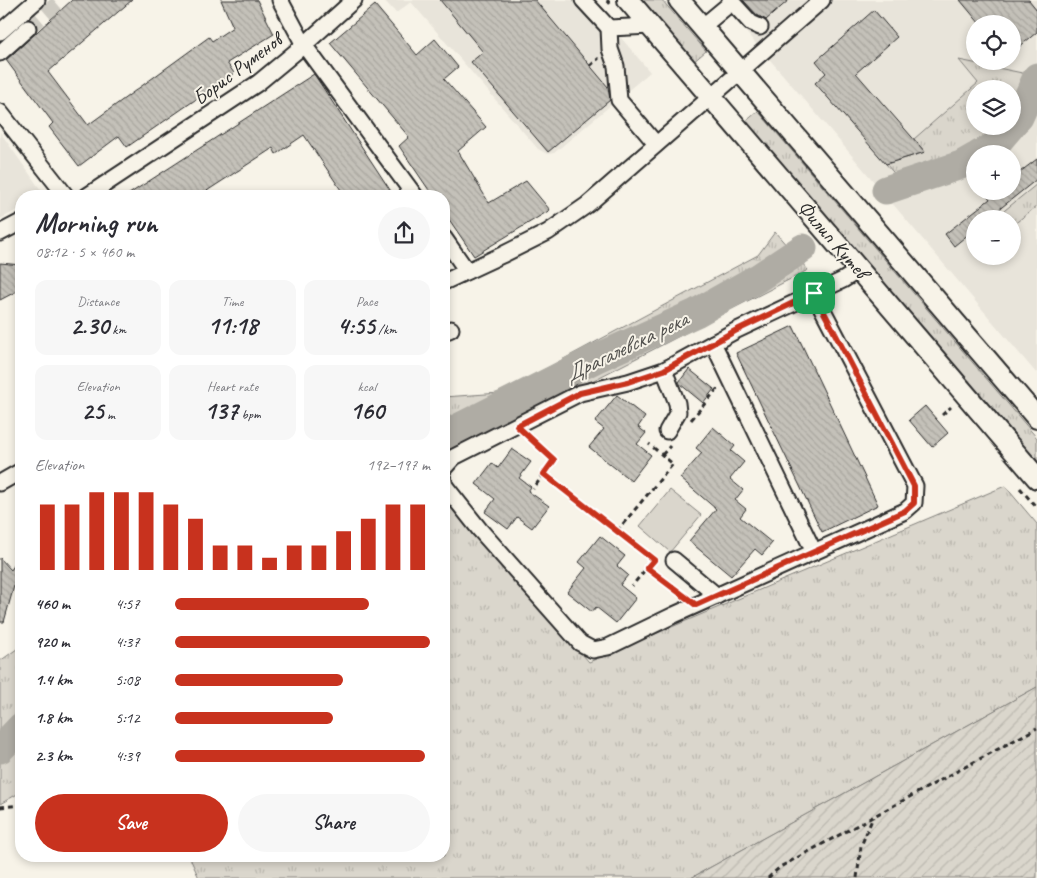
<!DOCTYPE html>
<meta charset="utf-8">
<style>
body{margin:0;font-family:Caveat,sans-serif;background:#f7f7f7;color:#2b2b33;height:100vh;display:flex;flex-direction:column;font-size:19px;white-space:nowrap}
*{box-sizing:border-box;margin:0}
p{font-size:16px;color:#7c7c81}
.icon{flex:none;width:28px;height:28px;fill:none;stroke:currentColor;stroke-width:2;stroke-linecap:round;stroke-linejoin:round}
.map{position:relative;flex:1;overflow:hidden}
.sheet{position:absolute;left:15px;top:190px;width:435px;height:672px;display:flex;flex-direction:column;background:#fff;border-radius:20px;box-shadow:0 2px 8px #0003}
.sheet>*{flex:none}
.controls{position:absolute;left:966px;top:15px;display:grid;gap:10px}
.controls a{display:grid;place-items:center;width:55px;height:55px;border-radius:50%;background:#fff;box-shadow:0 2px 8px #0003;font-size:25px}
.pin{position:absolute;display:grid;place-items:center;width:42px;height:42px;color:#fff;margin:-21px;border-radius:10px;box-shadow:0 2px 8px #0006}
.round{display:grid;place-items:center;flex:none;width:52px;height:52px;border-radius:26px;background:#f7f7f7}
.headline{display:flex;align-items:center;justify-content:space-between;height:85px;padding:0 20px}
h1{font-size:28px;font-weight:600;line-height:38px}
.stats{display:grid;grid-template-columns:repeat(3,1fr);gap:8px;height:85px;padding:5px 20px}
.stats div{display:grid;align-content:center;border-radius:12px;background:#f7f7f7;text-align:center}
.stats b{font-size:25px;font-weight:600}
.stats small{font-size:14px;font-weight:400}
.stats p{font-size:14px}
.chart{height:140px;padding:10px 20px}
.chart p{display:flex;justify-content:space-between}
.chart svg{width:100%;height:90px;margin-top:5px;stroke:#c8321e;stroke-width:6}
.cta{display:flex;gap:10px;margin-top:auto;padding:10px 20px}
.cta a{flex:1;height:58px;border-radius:30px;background:#c8321e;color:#fff;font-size:20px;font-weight:600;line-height:58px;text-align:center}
.cta a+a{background:#f7f7f7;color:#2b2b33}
ul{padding:0 20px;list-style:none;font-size:16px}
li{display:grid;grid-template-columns:80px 60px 1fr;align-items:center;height:38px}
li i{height:12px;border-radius:6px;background:#c8321e}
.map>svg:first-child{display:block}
.built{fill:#e8e4da;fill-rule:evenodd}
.grass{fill:url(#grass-tufts);stroke:#82807c}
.garden{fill:url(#garden-furrows);stroke:#82807c}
.pitch{fill:#dad6cc;stroke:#82807c}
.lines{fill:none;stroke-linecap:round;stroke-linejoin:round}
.river{stroke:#afaca4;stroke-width:29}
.building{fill:url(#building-back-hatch);stroke:#2b2b2b}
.minor-tunnel{stroke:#cecbc2;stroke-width:15;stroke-dasharray:15 8;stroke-linecap:butt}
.minor-casing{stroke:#2b2b2b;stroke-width:19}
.major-casing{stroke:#2b2b2b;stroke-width:24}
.path{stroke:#2b2b2b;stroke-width:3;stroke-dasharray:5 4;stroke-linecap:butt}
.minor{stroke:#f7f3e8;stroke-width:15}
.major{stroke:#f7f3e8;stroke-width:20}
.route-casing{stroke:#fff;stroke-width:10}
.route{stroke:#c8321e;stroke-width:6}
.labels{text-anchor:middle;stroke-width:4;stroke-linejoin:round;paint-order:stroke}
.street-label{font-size:21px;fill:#2b2b2b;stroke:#f7f3e8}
.water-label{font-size:22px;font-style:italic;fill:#53524f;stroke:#f7f3e8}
</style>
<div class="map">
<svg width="1037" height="878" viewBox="0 0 1037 878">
<defs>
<pattern id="grass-tufts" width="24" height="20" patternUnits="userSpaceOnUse" patternTransform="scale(1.25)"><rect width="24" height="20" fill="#dad6cc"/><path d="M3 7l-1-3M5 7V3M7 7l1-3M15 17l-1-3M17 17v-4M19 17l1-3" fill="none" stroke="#bbb8af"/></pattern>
<pattern id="garden-furrows" width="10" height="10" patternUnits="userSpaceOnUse" patternTransform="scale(1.25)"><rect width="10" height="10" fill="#dad6cc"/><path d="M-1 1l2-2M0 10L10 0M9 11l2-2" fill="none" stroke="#bbb8af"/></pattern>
<pattern id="building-back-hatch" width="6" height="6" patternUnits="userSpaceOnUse" patternTransform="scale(1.25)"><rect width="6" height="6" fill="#c4c1b9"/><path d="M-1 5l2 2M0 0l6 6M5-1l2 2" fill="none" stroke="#a9a69f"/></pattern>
</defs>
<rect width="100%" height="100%" fill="#f7f3e8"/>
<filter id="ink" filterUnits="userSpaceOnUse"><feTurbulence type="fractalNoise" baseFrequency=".02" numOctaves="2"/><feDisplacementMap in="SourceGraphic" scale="10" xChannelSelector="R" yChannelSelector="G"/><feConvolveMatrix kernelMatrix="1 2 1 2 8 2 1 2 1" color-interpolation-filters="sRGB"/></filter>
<g filter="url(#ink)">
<g class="built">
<polygon points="384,0 589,0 650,72 554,153 547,154 538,149 411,2 396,13"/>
<path d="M718,0h319v374l-234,-276zM975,24h37v37h-37zM975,89h37v37h-37zM975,154h37v37h-37zM975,219h37v37h-37z"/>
<polygon points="0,132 45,196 21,196 21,208 0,219"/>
</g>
<g class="grass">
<polygon points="639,0 662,0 706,51 692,63"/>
<polygon points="959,60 1032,75 1025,96 1013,117 1012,89 975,89 975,126 1005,126 988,145 963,159 899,179 886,164 925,152 914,139 978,83"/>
<polygon points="758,111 1037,438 1037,467 744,123"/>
<polygon points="1037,184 1037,206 1013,225 1012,219 994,219"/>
<polygon points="775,232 808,270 444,457 444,397 500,393 758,255"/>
<polygon points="1005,486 1037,524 1037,687 691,878 199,878 189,856 444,856 444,494 589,662"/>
<polygon points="21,646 21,792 0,804 0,661"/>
</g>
<polygon class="garden" points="1037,687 1037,878 691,878"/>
<polygon class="pitch" points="670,490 701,515 670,552 640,526"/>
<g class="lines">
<g class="river">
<polyline points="1012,124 1019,117 1037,77"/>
<polyline points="980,154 993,147 1011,126"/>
<polyline points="886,190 961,165 975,157"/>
<polyline points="444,435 597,358 696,313 758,278 803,248"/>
<polyline points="0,749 21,727"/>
</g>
</g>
<g class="building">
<polygon points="72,0 132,0 48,72 88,125 209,37 212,41 233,27 221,0 257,0 274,34 227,63 234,73 127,147 119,136 79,166 49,127 53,123 6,60"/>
<polygon points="440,0 535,0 608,87 610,100 548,152 471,62 483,52"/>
<polygon points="743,0 789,0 766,20 757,15"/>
<polygon points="960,0 1029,0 1037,10 1037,32 1012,53 1012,24 980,24"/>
<polygon points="375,5 417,55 435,39 458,67 444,79 486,127 458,151 489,203 526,181 550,210 474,256 444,212 444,196 433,196 399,146 409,137 330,43"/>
<polygon points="874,10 897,37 856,73 925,152 886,164 815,83 826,73 816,61"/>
<polygon points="314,74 394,196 345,196 304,135 276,154 273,148 199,196 126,196"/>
<polygon points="1037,159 1037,179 987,219 975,219 975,229 954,246 945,234 990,199 984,191 1012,191 1012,178"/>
<polygon points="0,263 21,265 21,289 0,300"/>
<polygon points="793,326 878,505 822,532 736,353"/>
<polygon points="689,369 714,389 703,403 680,384 679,382"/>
<polygon points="617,395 645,417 638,427 646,433 637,444 651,455 631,481 589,447 604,429 595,422"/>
<polygon points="925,406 948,433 932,447 909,420"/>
<polygon points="713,427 735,446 731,451 744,462 730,479 743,490 735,500 746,509 740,517 772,543 762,555 755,549 731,576 689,541 716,509 680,478 702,453 696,448"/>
<polygon points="512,449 531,462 519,478 531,487 528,491 549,506 532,528 517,517 508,529 485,512 495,499 476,484 492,463 498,468"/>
<polygon points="600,536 625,556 617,566 628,575 620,585 636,598 616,623 596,607 592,612 567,592 586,568 579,562"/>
<polygon points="21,555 21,588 14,586 4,622 0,622 0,558 11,570"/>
</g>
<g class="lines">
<polyline class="minor-tunnel" points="28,28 61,0"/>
<defs>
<g id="minor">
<polyline points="280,0 304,45 415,196"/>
<polyline points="583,0 609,28 651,26"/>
<polyline points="730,0 751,23 760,27"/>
<polyline points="702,27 732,2"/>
<polyline points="609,28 610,49 616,66 619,100 656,144"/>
<polyline points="0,32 37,0"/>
<polyline points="0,53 28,28"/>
<polyline points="0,112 66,196"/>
<polyline points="87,196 258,83 304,45 354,0"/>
<polyline points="0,233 21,222"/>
<polyline points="444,238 467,271"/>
<polyline points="444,282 502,255 548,232 587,205 822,0"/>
<polyline points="444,332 451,329"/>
<polyline points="713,343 814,552"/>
<polyline points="664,370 677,403 678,412 667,431"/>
<polyline points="444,468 454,457 580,393 628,382 664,370 735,331 843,280 859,270"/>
<polyline points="444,481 445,486 480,530 580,643 593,650 608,647 674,615 905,511 914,503 915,486 814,293"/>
<polyline points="0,483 21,471"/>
<polyline points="674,560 717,596"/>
</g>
<g id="major">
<polyline points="628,0 1037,478"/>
<polyline points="679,0 1037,418"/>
</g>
</defs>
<use href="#minor" class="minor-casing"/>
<use href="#major" class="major-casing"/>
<g class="path">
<polyline points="607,0 612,6"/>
<polyline points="590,66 599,58"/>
<polyline points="942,415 951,407"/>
<polyline points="691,420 718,388"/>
<polyline points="527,435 554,460 533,489"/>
<polyline points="662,455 670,446"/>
<polyline points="544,474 653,560 632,586"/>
<polyline points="1020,488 1037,508"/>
<polyline points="617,531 673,464 649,444"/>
<polyline points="647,568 683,594"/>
<polyline points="0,807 21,805"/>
<polyline points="768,878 780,867 1037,728"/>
<polyline points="857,878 861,846 873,817"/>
</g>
<use href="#minor" class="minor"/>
<use href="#major" class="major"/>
</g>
</g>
<g class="lines" filter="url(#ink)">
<defs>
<polygon id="route" points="814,293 914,486 914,503 905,511 696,605 647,568 654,560 544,474 554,460 517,426 580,393 628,382 664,370 735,331"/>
</defs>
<use href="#route" class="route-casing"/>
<use href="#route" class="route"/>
</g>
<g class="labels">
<g class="street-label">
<text transform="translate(237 69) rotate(-37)" y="7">Борис Руменов</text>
<text transform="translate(833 239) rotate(49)" y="7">Филип Кутев</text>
</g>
<g class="water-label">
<text transform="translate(626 346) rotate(-26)" y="8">Драгалевска река</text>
</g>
</g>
</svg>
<div class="controls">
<a><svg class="icon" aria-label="locate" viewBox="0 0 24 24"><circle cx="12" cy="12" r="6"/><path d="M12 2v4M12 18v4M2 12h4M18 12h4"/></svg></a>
<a><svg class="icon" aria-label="layers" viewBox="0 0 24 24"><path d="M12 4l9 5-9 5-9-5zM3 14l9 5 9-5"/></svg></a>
<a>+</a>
<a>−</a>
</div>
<div class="pin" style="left:814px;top:293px;background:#1e9e55"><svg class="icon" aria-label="arrive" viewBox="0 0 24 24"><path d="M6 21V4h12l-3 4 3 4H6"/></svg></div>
<section class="sheet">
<div class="headline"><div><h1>Morning run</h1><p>08:12 · 5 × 460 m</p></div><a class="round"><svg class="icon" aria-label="share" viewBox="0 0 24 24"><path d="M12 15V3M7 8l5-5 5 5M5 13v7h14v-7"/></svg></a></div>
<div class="stats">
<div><p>Distance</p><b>2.30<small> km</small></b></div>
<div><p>Time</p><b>11:18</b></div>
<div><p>Pace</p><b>4:55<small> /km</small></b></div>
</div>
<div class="stats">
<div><p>Elevation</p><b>25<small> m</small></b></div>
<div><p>Heart rate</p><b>137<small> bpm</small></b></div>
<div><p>kcal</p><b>160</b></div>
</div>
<div class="chart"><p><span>Elevation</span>192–197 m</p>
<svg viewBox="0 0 160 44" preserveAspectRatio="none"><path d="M5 44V12M15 44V12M25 44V6M35 44V6M45 44V6M55 44V12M65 44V19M75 44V32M85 44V32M95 44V38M105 44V32M115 44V32M125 44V25M135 44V19M145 44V12M155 44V12"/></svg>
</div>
<ul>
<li><b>460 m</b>4:57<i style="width:76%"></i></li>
<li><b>920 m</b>4:37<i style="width:100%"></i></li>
<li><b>1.4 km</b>5:08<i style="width:66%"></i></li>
<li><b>1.8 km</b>5:12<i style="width:62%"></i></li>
<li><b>2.3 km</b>4:39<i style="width:98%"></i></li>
</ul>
<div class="cta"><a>Save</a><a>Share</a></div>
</section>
</div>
